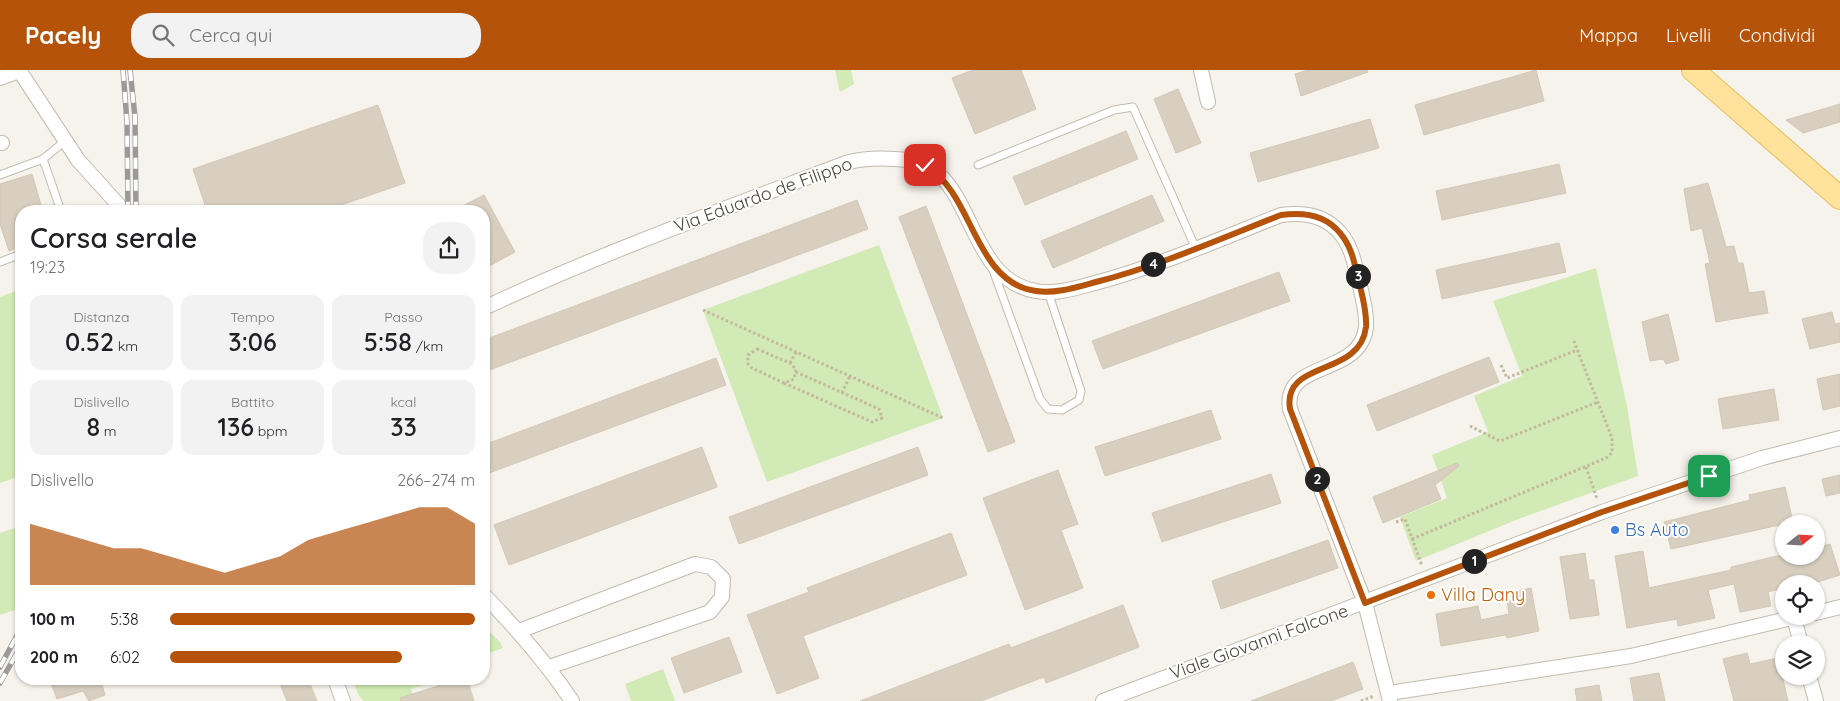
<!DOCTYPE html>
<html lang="it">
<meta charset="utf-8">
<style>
body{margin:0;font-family:Quicksand,sans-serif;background:#f2f2f2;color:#202124;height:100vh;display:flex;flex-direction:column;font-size:19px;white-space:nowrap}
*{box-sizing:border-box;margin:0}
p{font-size:16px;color:#757577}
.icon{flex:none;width:28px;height:28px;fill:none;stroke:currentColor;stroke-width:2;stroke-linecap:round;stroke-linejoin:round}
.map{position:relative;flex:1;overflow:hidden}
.details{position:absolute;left:15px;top:135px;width:475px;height:480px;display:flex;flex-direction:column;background:#fff;border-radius:20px;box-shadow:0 1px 4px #0004}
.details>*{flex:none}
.needle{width:32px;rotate:72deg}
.buttons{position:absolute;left:1775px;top:445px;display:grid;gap:10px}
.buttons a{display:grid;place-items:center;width:50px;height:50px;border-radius:50%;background:#fff;box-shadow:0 1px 4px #0004;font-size:25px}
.pin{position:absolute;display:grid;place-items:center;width:42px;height:42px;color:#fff;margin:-21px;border-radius:10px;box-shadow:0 2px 8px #0006}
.km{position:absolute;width:25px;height:25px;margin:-12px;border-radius:50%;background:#222;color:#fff;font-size:14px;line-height:25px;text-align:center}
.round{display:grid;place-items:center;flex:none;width:52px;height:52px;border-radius:20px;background:#f2f2f2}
.head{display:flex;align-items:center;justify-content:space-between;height:85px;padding:0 15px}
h1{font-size:28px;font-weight:600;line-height:38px}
.stats{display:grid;grid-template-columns:repeat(3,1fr);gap:8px;height:85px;padding:5px 15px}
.stats div{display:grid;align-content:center;border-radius:12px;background:#f2f2f2;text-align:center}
.stats b{font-size:25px;font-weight:600}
.stats small{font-size:14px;font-weight:400}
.stats p{font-size:14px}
.chart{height:140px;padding:10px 15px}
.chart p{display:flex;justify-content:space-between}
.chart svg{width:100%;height:90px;margin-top:5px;fill:#b45309;opacity:.7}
ul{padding:0 15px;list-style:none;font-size:16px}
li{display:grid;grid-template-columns:80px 60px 1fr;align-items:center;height:38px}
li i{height:12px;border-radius:6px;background:#b45309}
header{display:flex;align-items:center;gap:30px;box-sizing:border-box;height:70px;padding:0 25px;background:#b45309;color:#fff}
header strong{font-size:24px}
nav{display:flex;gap:28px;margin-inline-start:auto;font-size:18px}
.search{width:350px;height:45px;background:#f2f2f2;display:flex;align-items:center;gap:12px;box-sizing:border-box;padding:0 18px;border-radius:20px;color:#757577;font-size:19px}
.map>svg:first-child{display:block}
.green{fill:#d2eab5}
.building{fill:#d8cfc1;stroke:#d3c7b4}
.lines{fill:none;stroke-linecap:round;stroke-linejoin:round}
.lane-casing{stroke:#c2bbae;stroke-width:9}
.street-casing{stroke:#c2bbae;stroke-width:16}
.primary-casing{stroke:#e6c16a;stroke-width:24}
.path{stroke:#c4b79f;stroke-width:3;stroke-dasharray:2.5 2.5;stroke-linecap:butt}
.lane{stroke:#fff;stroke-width:7}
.street{stroke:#fff;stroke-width:14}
.primary{stroke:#ffe39c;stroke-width:22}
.rail-casing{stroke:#9a9a9a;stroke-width:5.5}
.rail{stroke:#fff;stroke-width:4;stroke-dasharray:11;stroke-linecap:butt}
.route-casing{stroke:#fff;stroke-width:10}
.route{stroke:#b45309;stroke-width:6}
.shop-dot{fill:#3f7fe0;stroke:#fff;stroke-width:2}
.food-dot{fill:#e8710a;stroke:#fff;stroke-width:2}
.labels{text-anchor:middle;stroke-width:4;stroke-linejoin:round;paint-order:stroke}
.street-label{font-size:18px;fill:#4b4439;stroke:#fff}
.shop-label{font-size:18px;fill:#366cbe;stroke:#fff;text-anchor:start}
.food-label{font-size:18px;fill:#c56008;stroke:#fff;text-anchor:start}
</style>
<header>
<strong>Pacely</strong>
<div class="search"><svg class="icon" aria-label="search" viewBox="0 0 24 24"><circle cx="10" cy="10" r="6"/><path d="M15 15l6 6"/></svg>Cerca qui</div>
<nav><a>Mappa</a><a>Livelli</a><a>Condividi</a></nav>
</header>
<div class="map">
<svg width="1840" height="631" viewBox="0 0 1840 631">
<rect width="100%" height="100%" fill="#f6f3ec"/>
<g class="green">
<polygon points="835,0 851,0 854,14 840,22"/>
<polygon points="879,175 943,348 767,412 703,240"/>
<polygon points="1596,198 1627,336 1638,406 1521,448 1416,491 1400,447 1447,428 1432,385 1488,362 1474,326 1522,306 1493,231"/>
<polygon points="21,219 21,406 0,413 0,227"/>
<polygon points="21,456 21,538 0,545 0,463"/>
<polygon points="484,556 500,572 503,578 484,585"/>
<polygon points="663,599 675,631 631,631 625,614"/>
<polygon points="352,609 440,609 411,619 415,631 364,631 359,626"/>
</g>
<g class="building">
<polygon points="973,0 1021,0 1036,39 975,64 952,8"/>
<polygon points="1308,0 1367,0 1368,2 1301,26 1295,4"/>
<polygon points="1536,0 1544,31 1424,65 1415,35"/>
<polygon points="1178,19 1201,73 1176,83 1154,29"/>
<polygon points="1840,34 1840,52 1803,63 1786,50"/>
<polygon points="378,35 405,113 324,141 207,141 193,99"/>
<polygon points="1370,49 1379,78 1258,112 1250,83"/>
<polygon points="1126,61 1138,89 1025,135 1013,107"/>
<polygon points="1559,94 1566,123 1442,150 1436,121"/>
<polygon points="32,104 41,135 34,136 35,141 21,141 21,176 9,181 0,154 0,114"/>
<polygon points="1708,113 1726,177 1734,176 1738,193 1743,193 1749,223 1764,221 1768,243 1716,252 1705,194 1710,193 1702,158 1691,161 1684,119"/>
<polygon points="484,125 515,182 484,199 484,141 453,141"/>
<polygon points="1152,125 1164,151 1053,198 1041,171"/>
<polygon points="857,130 868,159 484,302 484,270"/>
<polygon points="926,136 1015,372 988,382 899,147"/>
<polygon points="1559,173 1566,202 1442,229 1436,200"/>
<polygon points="1279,202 1290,231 1103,299 1092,271"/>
<polygon points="1832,242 1835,254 1840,253 1840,272 1810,279 1802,249"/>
<polygon points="1668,244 1679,290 1666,294 1663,289 1650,291 1642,252"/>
<polygon points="1489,287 1499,312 1377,361 1367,335"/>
<polygon points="716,288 726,315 489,403 484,389 484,375"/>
<polygon points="1840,304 1840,336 1823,340 1817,309"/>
<polygon points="1774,319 1779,350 1723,359 1718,329"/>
<polygon points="1211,340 1221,369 1105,406 1095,377"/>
<polygon points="702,377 717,417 509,495 494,455"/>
<polygon points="918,377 928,405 739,474 729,447"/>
<polygon points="1457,393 1459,396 1435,415 1441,429 1383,453 1373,427"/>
<polygon points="1058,400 1078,454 1061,460 1083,518 1025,540 983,428"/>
<polygon points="1271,404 1281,433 1162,472 1152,443"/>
<polygon points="1840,405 1840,423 1826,426 1822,409"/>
<polygon points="1785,417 1793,452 1671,479 1664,452 1750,430 1749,425"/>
<polygon points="951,463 967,505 803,566 819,608 777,624 747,545 809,522 807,518"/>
<polygon points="1328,470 1338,498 1221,539 1212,511"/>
<polygon points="1830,474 1840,505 1811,514 1778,514 1779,519 1768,522 1771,536 1740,542 1734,514 1708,520 1715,548 1678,556 1677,549 1627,558 1615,486 1643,481 1649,518 1731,500 1731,497 1777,486 1816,486 1816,478"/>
<polygon points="1585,483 1589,510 1594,510 1599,545 1570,549 1560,487"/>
<polygon points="1531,518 1539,561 1507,568 1506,565 1441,576 1436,544 1478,536 1481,550 1509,544 1507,531 1518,530 1518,521"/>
<polygon points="1123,535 1139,577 1046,613 1044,607 981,631 860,631 1009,574 1011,578"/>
<polygon points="729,567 742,602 684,623 671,588"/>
<polygon points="1747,583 1750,594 1778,588 1788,631 1734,631 1723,589"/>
<polygon points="1353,592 1363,619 1331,631 1251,631"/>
<polygon points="1659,603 1665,631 1634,631 1630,608"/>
<polygon points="64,609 111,609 112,612 102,615 105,625 89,631 83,621 57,629 51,613"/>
<polygon points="278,609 308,609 317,631 287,631"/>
<polygon points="460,609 467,609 474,631 401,631 400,628"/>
<polygon points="1599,615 1602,631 1577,631 1575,619"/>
</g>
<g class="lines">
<defs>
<g id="lane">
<polyline points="43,89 61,141"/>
<polyline points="978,95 1114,40 1133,37 1196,179"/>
<polyline points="0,105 43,89 65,71"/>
<polyline points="0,192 21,184"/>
<polyline points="993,200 1040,329 1048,339 1062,340 1079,330 1081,321 1048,222"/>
</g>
<g id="street">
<polyline points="19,0 78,90 124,141"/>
<polyline points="1201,0 1208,32"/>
<polyline points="0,8 19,1"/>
<polyline points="0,73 2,73"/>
<path d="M484,238c117,-55 240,-99 362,-145 16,-5 32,-5 49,-4 14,1 28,2 39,11 40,30 41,111 102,121 19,4 40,-3 59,-8 64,-17 125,-44 186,-68 22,-3 44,0 59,18 13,15 15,34 20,53 3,14 7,27 6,41 -6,51 -84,32 -76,82l75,194 25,98"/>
<path d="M484,525c33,34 62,67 88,106"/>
<polyline points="1816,543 1840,537"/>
<polyline points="1794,548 1801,574"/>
<polyline points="519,561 695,494 711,497 723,509 722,527 710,542 549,597"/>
<polyline points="1809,606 1816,631"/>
<polyline points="335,609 343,631"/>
<polyline points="1389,623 1631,586 1800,546"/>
<polyline points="1103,631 1602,442 1762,388 1840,368"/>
</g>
<polyline id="primary" points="1693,0 1840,128"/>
</defs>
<use href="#lane" class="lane-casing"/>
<use href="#street" class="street-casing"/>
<use href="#primary" class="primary-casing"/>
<g class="path">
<polyline points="703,240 943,348"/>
<polygon points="757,279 790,293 796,299 794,309 784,313 752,298 748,294 748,285"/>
<polyline points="790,293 796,282"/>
<polyline points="1501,295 1507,308 1577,280"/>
<polyline points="784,313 872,352 882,348 879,339 796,302"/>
<polyline points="842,323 850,306"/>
<polyline points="1470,356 1500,371 1598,332"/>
<polyline points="1586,397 1597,429"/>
<polyline points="1396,452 1405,449 1422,496"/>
<polyline points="1412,469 1606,388 1612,383 1612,368 1573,269"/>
<polyline points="1361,631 1374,626"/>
</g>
<use href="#lane" class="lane"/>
<use href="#street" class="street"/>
<use href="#primary" class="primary"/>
<defs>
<g id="rail">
<polyline points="123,0 127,52 128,141"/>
<polyline points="130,0 135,47 136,141"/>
<polyline points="0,597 21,558"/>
<polyline points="0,613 21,576"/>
</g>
</defs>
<use href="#rail" class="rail-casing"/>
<use href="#rail" class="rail"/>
</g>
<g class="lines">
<defs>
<path id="route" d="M925,95c36,22 44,70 70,102 10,12 24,22 41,24 20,3 41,-4 60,-9 63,-16 124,-43 185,-67 22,-3 44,-1 59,18 13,15 15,34 20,53 3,13 7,27 6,41 -6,51 -84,32 -76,82l75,194 237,-91 107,-36"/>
</defs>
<use href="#route" class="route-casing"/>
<use href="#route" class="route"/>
</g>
<circle class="shop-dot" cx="1615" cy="460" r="5"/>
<circle class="food-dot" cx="1431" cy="525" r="5"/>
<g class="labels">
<g class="street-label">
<text transform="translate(763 125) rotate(-20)" y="6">Via Eduardo de Filippo</text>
<text transform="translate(1259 572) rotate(-20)" y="6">Viale Giovanni Falcone</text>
</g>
<g class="shop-label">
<text x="1625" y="466">Bs Auto</text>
</g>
<g class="food-label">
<text x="1441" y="531">Villa Dany</text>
</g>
</g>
</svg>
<div class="buttons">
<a><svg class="needle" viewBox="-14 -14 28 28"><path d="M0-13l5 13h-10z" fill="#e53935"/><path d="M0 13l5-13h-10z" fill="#757577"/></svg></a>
<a><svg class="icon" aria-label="locate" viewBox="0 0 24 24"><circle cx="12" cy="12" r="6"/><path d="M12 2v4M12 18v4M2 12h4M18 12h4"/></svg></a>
<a><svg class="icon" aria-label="layers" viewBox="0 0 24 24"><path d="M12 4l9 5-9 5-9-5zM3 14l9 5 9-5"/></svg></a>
</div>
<div class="pin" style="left:1709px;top:406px;background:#1e9e55"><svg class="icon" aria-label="arrive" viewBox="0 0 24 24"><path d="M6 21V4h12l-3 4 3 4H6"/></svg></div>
<div class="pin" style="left:925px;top:95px;background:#d93025"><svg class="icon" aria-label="check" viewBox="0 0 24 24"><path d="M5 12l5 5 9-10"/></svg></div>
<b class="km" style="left:1474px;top:491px">1</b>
<b class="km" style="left:1317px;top:409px">2</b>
<b class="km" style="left:1358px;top:206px">3</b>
<b class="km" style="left:1153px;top:194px">4</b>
<section class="details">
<div class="head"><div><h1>Corsa serale</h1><p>19:23</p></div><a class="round"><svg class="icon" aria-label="share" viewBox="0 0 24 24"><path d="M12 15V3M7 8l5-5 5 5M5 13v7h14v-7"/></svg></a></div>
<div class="stats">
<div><p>Distanza</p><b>0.52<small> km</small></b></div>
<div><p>Tempo</p><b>3:06</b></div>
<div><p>Passo</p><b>5:58<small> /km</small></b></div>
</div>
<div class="stats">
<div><p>Dislivello</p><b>8<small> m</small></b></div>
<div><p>Battito</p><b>136<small> bpm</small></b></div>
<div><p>kcal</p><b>33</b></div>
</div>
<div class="chart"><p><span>Dislivello</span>266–274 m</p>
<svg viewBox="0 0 160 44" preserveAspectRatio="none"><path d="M0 44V14L10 18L20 22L30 26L40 26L50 30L60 34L70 38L80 34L90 30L100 22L110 18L120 14L130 10L140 6L150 6L160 14V44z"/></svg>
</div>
<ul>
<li><b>100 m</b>5:38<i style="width:100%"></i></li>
<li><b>200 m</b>6:02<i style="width:76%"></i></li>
</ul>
</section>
</div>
